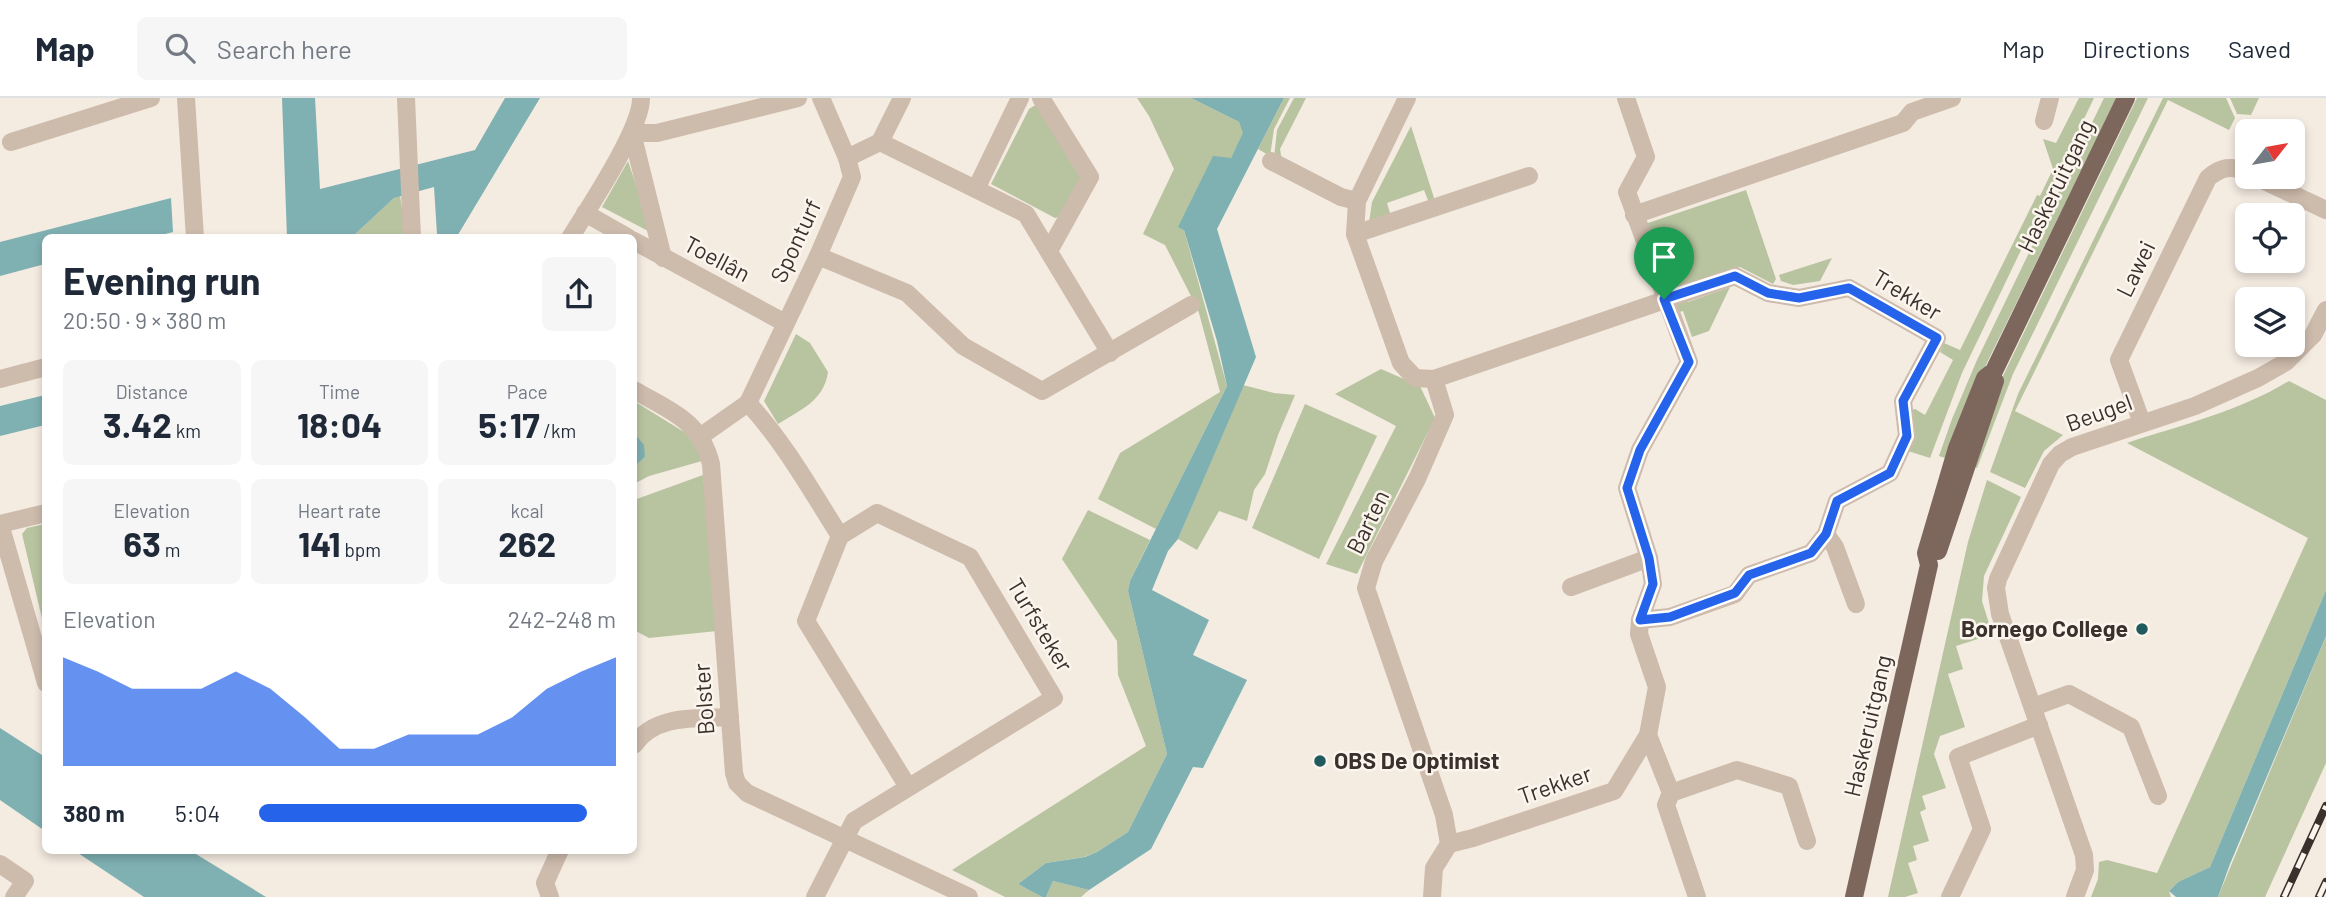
<!DOCTYPE html>
<meta charset="utf-8">
<style>
body{margin:0;font-family:Barlow,sans-serif;background:#f6f6f7;color:#1f2937;height:100vh;display:flex;flex-direction:column;font-size:26px;white-space:nowrap}
*{box-sizing:border-box;margin:0}
p{font-size:23px;color:#747a83}
.icon{flex:none;width:38px;height:38px;fill:none;stroke:currentColor;stroke-width:2;stroke-linecap:round;stroke-linejoin:round}
.map{position:relative;flex:1;overflow:hidden}
.details{position:absolute;left:42px;top:136px;width:595px;height:620px;display:flex;flex-direction:column;background:#fff;border-radius:10px;box-shadow:0 4px 10px #0003}
.details>*{flex:none}
.needle{width:46px;rotate:59deg}
.buttons{position:absolute;left:2235px;top:21px;display:grid;gap:14px}
.buttons a{display:grid;place-items:center;width:70px;height:70px;border-radius:10px;background:#fff;box-shadow:0 4px 10px #0003;font-size:35px}
.pin{position:absolute;display:grid;place-items:center;width:60px;height:60px;color:#fff;margin:-72px -30px;border-radius:50% 50% 50% 0;rotate:-45deg;box-shadow:0 0 7px #0007}
.pin .icon{rotate:45deg}
.round{display:grid;place-items:center;flex:none;width:74px;height:74px;border-radius:10px;background:#f6f6f7}
.summary{display:flex;align-items:center;justify-content:space-between;height:119px;padding:0 21px}
h1{font-size:38px;font-weight:700;line-height:52px}
.stats{display:grid;grid-template-columns:repeat(3,1fr);gap:10px;height:119px;padding:7px 21px}
.stats div{display:grid;align-content:center;border-radius:10px;background:#f6f6f7;text-align:center}
.stats b{font-size:35px;font-weight:700}
.stats small{font-size:19px;font-weight:400}
.stats p{font-size:19px}
.chart{height:196px;padding:14px 21px}
.chart p{display:flex;justify-content:space-between}
.chart svg{width:100%;height:126px;margin-top:7px;fill:#2563eb;opacity:.7}
ul{padding:0 21px;list-style:none;font-size:23px}
li{display:grid;grid-template-columns:112px 84px 1fr;align-items:center;height:52px}
li i{height:18px;border-radius:9px;background:#2563eb}
header{display:flex;align-items:center;gap:42px;box-sizing:border-box;height:98px;padding:0 35px;background:#fff;border-bottom:2px solid #e0e1e3}
header strong{font-size:33px}
nav{display:flex;gap:38px;margin-inline-start:auto;font-size:24px}
.search{width:490px;height:63px;background:#f6f6f7;display:flex;align-items:center;gap:18px;box-sizing:border-box;padding:0 24px;border-radius:10px;color:#747a83;font-size:26px}
.map>svg:first-child{display:block}
.green{fill:#b8c4a0}
.water{fill:#7fb0b2}
.lines{fill:none;stroke-linecap:round;stroke-linejoin:round}
.minor{stroke:#cdbbac;stroke-width:18}
.major{stroke:#7d675c;stroke-width:18}
.rail-casing{stroke:#3b302b;stroke-width:8}
.rail{stroke:#fbf5ee;stroke-width:5;stroke-dasharray:16;stroke-linecap:butt}
.route-casing{stroke:#fff;stroke-width:14}
.route{stroke:#2563eb;stroke-width:9}
.poi-dot{fill:#1f5a5e;stroke:#fbf5ee;stroke-width:2.5}
.labels{text-anchor:middle;stroke-width:5;stroke-linejoin:round;paint-order:stroke}
.street-label{font-size:23px;fill:#3b302b;stroke:#fbf5ee}
.poi-label{font-size:23px;font-weight:bold;fill:#3b302b;stroke:#fbf5ee;text-anchor:end}
</style>
<header>
<strong>Map</strong>
<div class="search"><svg class="icon" aria-label="search" viewBox="0 0 24 24"><circle cx="10" cy="10" r="6"/><path d="M15 15l6 6"/></svg>Search here</div>
<nav><a>Map</a><a>Directions</a><a>Saved</a></nav>
</header>
<div class="map">
<svg width="2326" height="799" viewBox="0 0 2326 799">
<rect width="100%" height="100%" fill="#f4ebe1"/>
<g class="green">
<polygon points="1137,0 1191,0 1239,24 1244,35 1231,60 1184,132 1227,288 1156,431 1098,401 1120,355 1220,294 1199,215 1188,192 1165,147 1143,136 1174,71 1149,18"/>
<polygon points="1284,0 1290,0 1274,31 1270,58 1258,51"/>
<polygon points="1294,0 1306,0 1280,51 1282,63 1274,60 1277,32"/>
<polygon points="2079,0 2094,0 1962,275 1930,360 1908,353 1912,312 1915,311 1925,317 1953,262 1940,254 1944,245 1960,252 2037,97 2040,98 2053,71 2043,41 2056,45"/>
<polygon points="2104,0 2117,0 1979,281 1948,361 1939,358 1952,321 1977,262"/>
<polygon points="2137,0 2148,0 2013,276 1977,370 1971,368 2001,282"/>
<polygon points="2163,0 2226,0 2235,20 2229,32 2168,2 2015,313 2063,337 2044,353 2025,390 1990,374 2018,296"/>
<polygon points="2230,0 2259,0 2251,17 2237,16"/>
<polygon points="1037,6 1081,78 1061,118 1055,120 991,86 1029,11"/>
<polygon points="1411,28 1435,103 1429,105 1424,92 1387,105 1391,118 1369,125 1372,104"/>
<polygon points="628,63 652,135 602,109"/>
<polygon points="1746,92 1776,181 1773,186 1740,169 1668,194 1645,126"/>
<polygon points="400,98 407,140 351,140 394,100"/>
<polygon points="1832,160 1820,183 1793,187 1781,183 1779,177"/>
<polygon points="1730,189 1709,233 1692,239 1683,213 1675,215 1672,204 1688,204"/>
<path d="M796,236l14,9 18,29c-4,29 -28,38 -50,52l-14,-23z"/>
<polygon points="1381,271 1420,288 1435,320 1357,476 1326,466 1396,328 1335,296"/>
<path d="M2289,283l37,19v190l-116,277 -32,15 -9,9 2,6h-80l7,-18 1,-17 8,-2 50,13 151,-335 -181,-95c55,-18 113,-32 162,-62z"/>
<polygon points="1243,287 1274,295 1295,297 1278,337 1265,376 1254,392 1247,423 1219,413 1197,452 1178,441"/>
<polygon points="634,303 684,334 700,351 702,363 649,378 634,386 634,369 645,359 634,335"/>
<polygon points="1305,306 1377,338 1319,461 1252,430"/>
<polygon points="703,377 717,533 649,540 634,532 634,402"/>
<polygon points="1987,382 2021,399 1984,478 1982,503 1991,532 1987,538 1956,548 1963,571 1948,576 1965,629 1940,638 1934,656 1946,690 1922,698 1926,711 1920,714 1929,743 1913,748 1917,762 1908,765 1918,795 1905,799 1888,799 1968,444"/>
<polygon points="1088,412 1150,442 1130,483 1128,493 1167,656 1128,734 1097,754 1084,759 1046,765 1018,786 1042,799 1005,799 952,772 1146,648 1118,577 1117,543 1062,461"/>
<polygon points="45,426 46,426 45,533 22,436 27,430"/>
<polygon points="2326,538 2326,665 2265,799 2218,799"/>
<polygon points="1053,783 1089,792 1081,799 1046,799"/>
</g>
<g class="water">
<polygon points="282,0 315,0 320,91 475,52 505,0 540,0 456,140 445,140 437,136 434,89 394,100 351,140 287,140"/>
<polygon points="1191,0 1284,0 1217,131 1256,259 1178,441 1168,453 1152,492 1209,522 1193,557 1247,582 1203,670 1193,669 1151,751 1089,792 1053,783 1046,799 1042,799 1018,786 1046,765 1085,759 1097,754 1128,734 1167,656 1128,493 1130,483 1227,288 1217,243 1184,132 1178,129 1213,58 1231,60 1243,35 1239,24"/>
<polygon points="171,100 173,134 150,140 46,140 45,166 0,178 0,144"/>
<polygon points="45,297 45,327 0,338 0,308"/>
<polygon points="634,335 644,347 645,359 634,369"/>
<polygon points="2326,492 2326,538 2230,766 2218,799 2176,799 2169,793 2178,784 2210,769"/>
<polygon points="0,630 45,659 45,733 0,702"/>
<polygon points="75,753 191,753 266,799 144,799"/>
</g>
<g class="lines">
<g class="minor">
<polyline points="186,0 195,140"/>
<polyline points="406,0 412,140"/>
<polyline points="1041,0 1090,79 1049,153"/>
<polyline points="1407,0 1357,103 1355,136 1401,265 1415,280 1434,281 1445,317 1417,381 1374,463 1366,490 1444,717 1449,746 1434,770 1432,799"/>
<polyline points="2044,23 2050,0"/>
<polyline points="11,44 151,0"/>
<polyline points="880,44 902,0"/>
<polyline points="847,60 880,44 1026,116 1110,255"/>
<polyline points="1271,63 1341,99 1357,103"/>
<polyline points="2256,79 2326,112"/>
<polyline points="976,91 1020,0"/>
<polyline points="585,115 629,140"/>
<polyline points="1634,117 1903,25 1912,14 1952,0"/>
<polyline points="1355,136 1529,78"/>
<path d="M570,140c18,-29 72,-110 71,-140"/>
<polyline points="634,143 785,225"/>
<polyline points="818,158 907,195 963,248 1042,293 1191,207"/>
<polyline points="663,160 632,35 657,35 798,0"/>
<polyline points="0,281 46,269"/>
<polyline points="1434,281 1735,178 1768,195 1799,200 1849,190 1937,240 1903,303 1907,338 1890,375 1837,403 1826,436 1811,455 1749,477 1735,496 1670,519 1640,522"/>
<path d="M634,292c36,21 66,30 77,74l23,309 3,10 10,10 222,104"/>
<polyline points="748,305 818,158 852,79 847,60 821,0"/>
<path d="M2142,325l-23,-63 89,-182c13,-11 23,-13 39,-6"/>
<path d="M701,338l47,-33c36,39 63,87 92,133l-34,85 102,166"/>
<polyline points="0,426 46,585"/>
<polyline points="0,426 46,415"/>
<polyline points="1826,436 1835,449 1856,506"/>
<polyline points="1571,489 1649,460"/>
<polyline points="2033,609 2069,596 2131,629 2158,698"/>
<polyline points="1648,637 1671,695 1666,707 1697,799"/>
<path d="M634,647c21,-31 62,-26 96,-28"/>
<polyline points="1671,695 1737,672 1789,688 1807,743"/>
<polyline points="1449,746 1473,740 1614,693 1648,637 1657,589 1639,536 1640,522 1653,486 1649,460 1627,390 1640,352 1689,264 1627,94 1646,59 1626,0"/>
<polyline points="0,766 25,783 14,799"/>
<polyline points="550,799 545,785 560,752"/>
<polyline points="815,799 854,723 1054,600 970,459 877,415 840,438"/>
<polyline points="1950,799 1982,731 1958,659 2039,627"/>
<polyline points="2075,799 2085,772 2084,757 2000,516 1996,490 1998,481 2051,366 2060,356 2072,349 2195,308 2258,280 2286,264 2313,237 2326,212"/>
</g>
<g class="major">
<polyline points="1938,453 1995,283"/>
<polyline points="1854,799 1929,467 1926,455 1957,350 1985,280 1994,273 2126,0"/>
</g>
<defs>
<g id="rail">
<polyline points="2284,799 2326,708"/>
<polyline points="2319,799 2326,784"/>
</g>
</defs>
<use href="#rail" class="rail-casing"/>
<use href="#rail" class="rail"/>
</g>
<g class="lines">
<defs>
<polygon id="route" points="1735,178 1768,195 1799,200 1849,190 1937,240 1903,303 1907,338 1890,375 1837,403 1826,436 1811,455 1749,477 1735,495 1670,519 1640,522 1653,486 1649,460 1627,390 1640,352 1689,264 1664,201"/>
</defs>
<use href="#route" class="route-casing"/>
<use href="#route" class="route"/>
</g>
<g class="poi-dot">
<circle cx="2142" cy="531" r="7"/>
<circle cx="1320" cy="663" r="7"/>
</g>
<g class="labels">
<g class="street-label">
<text transform="translate(2056 88) rotate(-64)" y="8">Haskeruitgang</text>
<text transform="translate(796 143) rotate(-65)" y="8">Sponturf</text>
<text transform="translate(717 161) rotate(28)" y="8">Toellân</text>
<text transform="translate(2136 171) rotate(-64)" y="8">Lawei</text>
<text transform="translate(1907 197) rotate(31)" y="8">Trekker</text>
<text transform="translate(2099 315) rotate(-20)" y="8">Beugel</text>
<text transform="translate(1368 424) rotate(-64)" y="8">Barten</text>
<text transform="translate(1040 527) rotate(59)" y="8">Turfsteker</text>
<text transform="translate(704 601) rotate(-94)" y="8">Bolster</text>
<text transform="translate(1868 628) rotate(-77)" y="8">Haskeruitgang</text>
<text transform="translate(1555 687) rotate(-19)" y="8">Trekker</text>
</g>
<g class="poi-label">
<text x="2128" y="539">Bornego College</text>
<text x="1334" y="671" text-anchor="start">OBS De Optimist</text>
</g>
</g>
</svg>
<div class="buttons">
<a><svg class="needle" viewBox="-14 -14 28 28"><path d="M0-13l5 13h-10z" fill="#e53935"/><path d="M0 13l5-13h-10z" fill="#747a83"/></svg></a>
<a><svg class="icon" aria-label="locate" viewBox="0 0 24 24"><circle cx="12" cy="12" r="6"/><path d="M12 2v4M12 18v4M2 12h4M18 12h4"/></svg></a>
<a><svg class="icon" aria-label="layers" viewBox="0 0 24 24"><path d="M12 4l9 5-9 5-9-5zM3 14l9 5 9-5"/></svg></a>
</div>
<div class="pin" style="left:1664px;top:201px;background:#1e9e55"><svg class="icon" aria-label="arrive" viewBox="0 0 24 24"><path d="M6 21V4h12l-3 4 3 4H6"/></svg></div>
<section class="details">
<div class="summary"><div><h1>Evening run</h1><p>20:50 · 9 × 380 m</p></div><a class="round"><svg class="icon" aria-label="share" viewBox="0 0 24 24"><path d="M12 15V3M7 8l5-5 5 5M5 13v7h14v-7"/></svg></a></div>
<div class="stats">
<div><p>Distance</p><b>3.42<small> km</small></b></div>
<div><p>Time</p><b>18:04</b></div>
<div><p>Pace</p><b>5:17<small> /km</small></b></div>
</div>
<div class="stats">
<div><p>Elevation</p><b>63<small> m</small></b></div>
<div><p>Heart rate</p><b>141<small> bpm</small></b></div>
<div><p>kcal</p><b>262</b></div>
</div>
<div class="chart"><p><span>Elevation</span>242–248 m</p>
<svg viewBox="0 0 160 44" preserveAspectRatio="none"><path d="M0 44V6L10 11L20 17L30 17L40 17L50 11L60 17L70 27L80 38L90 38L100 33L110 33L120 33L130 27L140 17L150 11L160 6V44z"/></svg>
</div>
<ul>
<li><b>380 m</b>5:04<i style="width:92%"></i></li>
</ul>
</section>
</div>
